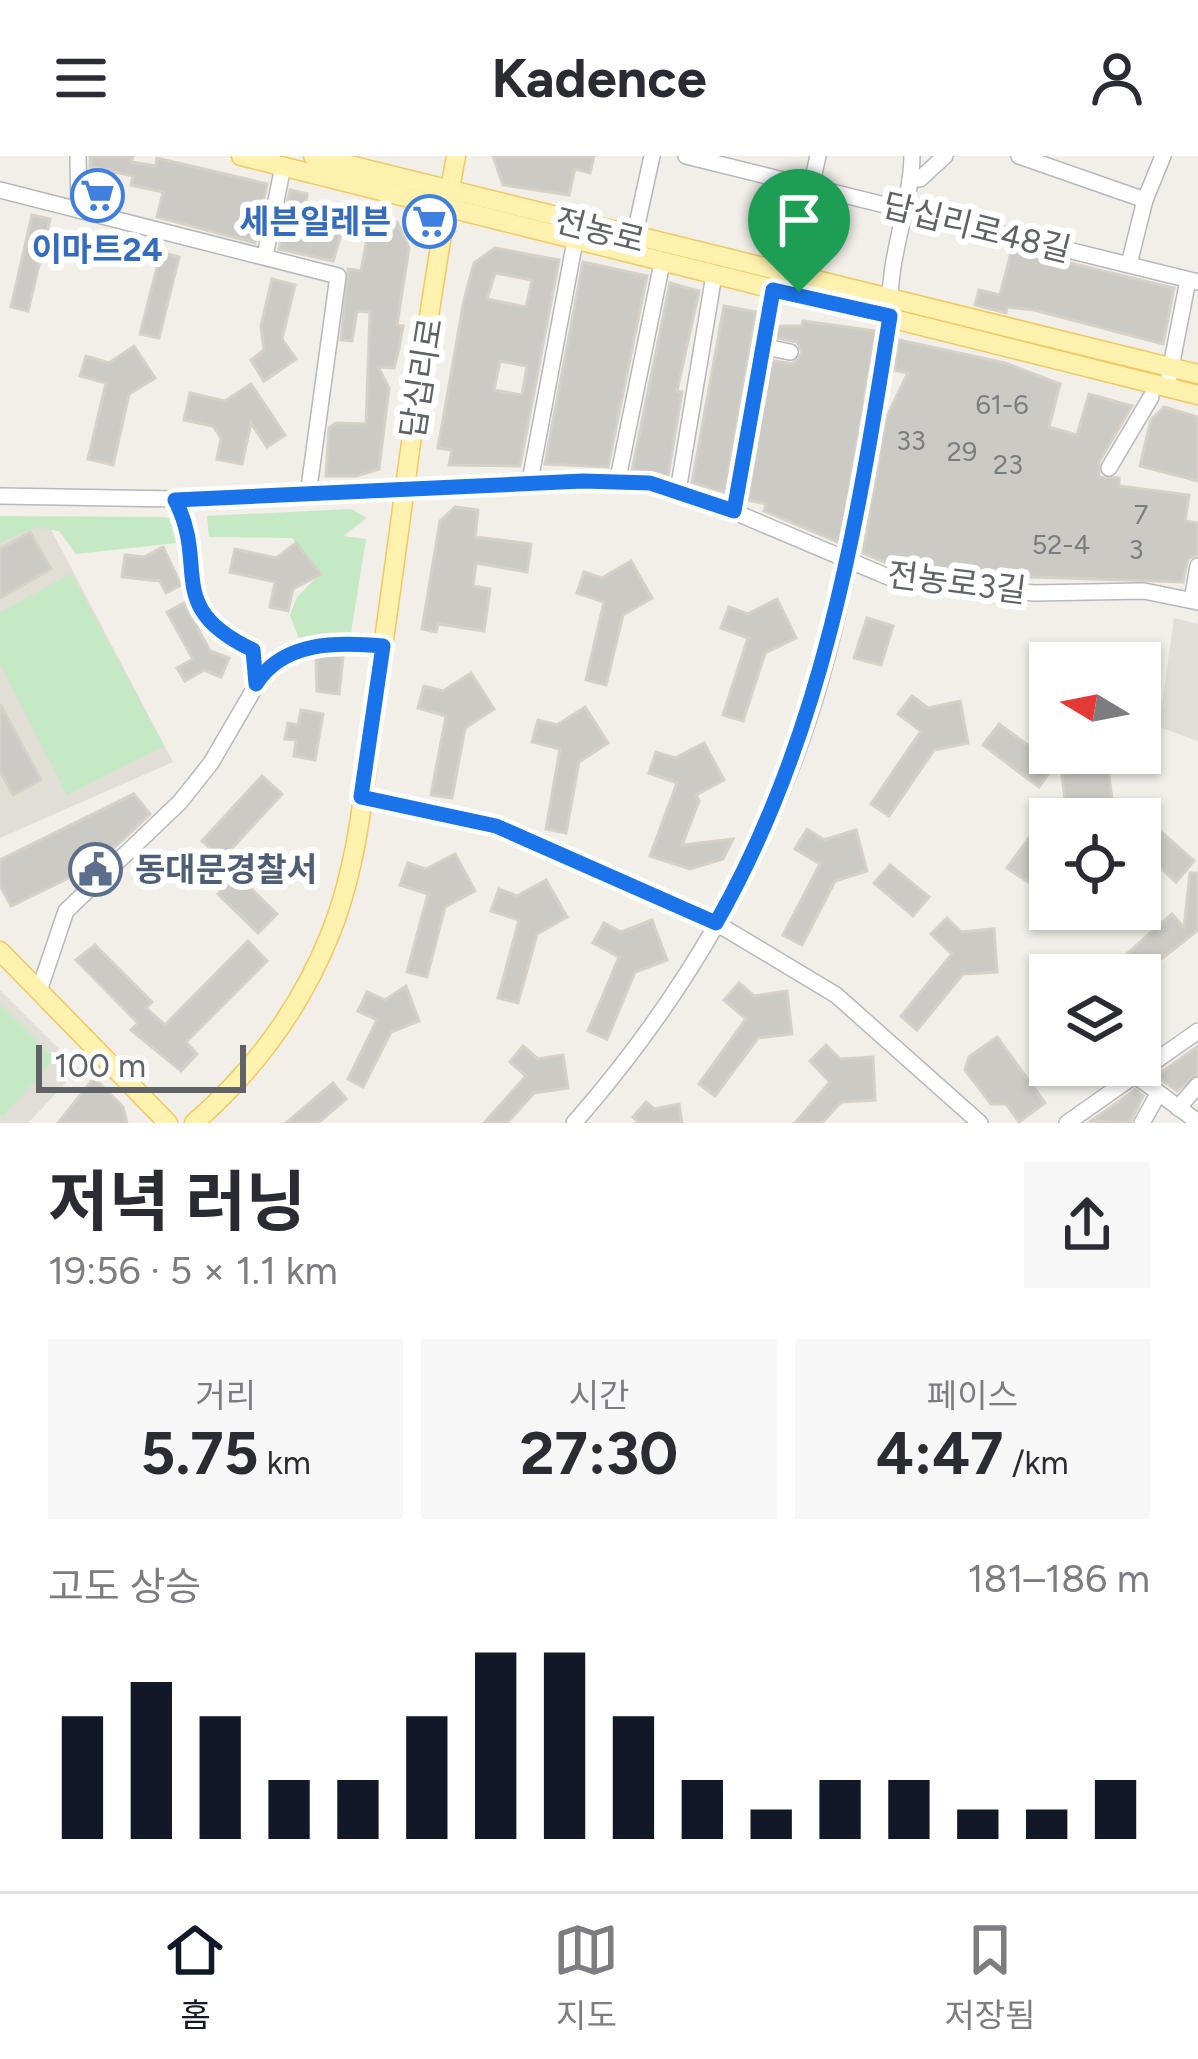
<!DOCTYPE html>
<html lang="ko">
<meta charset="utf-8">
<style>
body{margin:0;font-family:Figtree,"Noto Sans KR",sans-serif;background:#f7f7f7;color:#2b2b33;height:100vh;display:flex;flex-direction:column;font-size:45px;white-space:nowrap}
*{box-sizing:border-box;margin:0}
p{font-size:39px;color:#7c7c81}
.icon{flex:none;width:66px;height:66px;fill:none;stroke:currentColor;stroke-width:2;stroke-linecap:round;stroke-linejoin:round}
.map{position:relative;height:967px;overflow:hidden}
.panel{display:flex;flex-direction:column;background:#fff;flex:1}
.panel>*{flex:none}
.needle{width:78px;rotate:280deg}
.fabs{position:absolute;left:1029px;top:486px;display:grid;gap:24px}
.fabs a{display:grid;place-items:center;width:132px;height:132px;border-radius:0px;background:#fff;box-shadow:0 3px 9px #0004;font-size:60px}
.scale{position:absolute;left:36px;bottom:30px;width:210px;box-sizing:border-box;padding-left:12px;border:6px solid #5f6368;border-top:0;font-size:33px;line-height:42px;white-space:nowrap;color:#5f6368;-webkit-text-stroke:9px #fff;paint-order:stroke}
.pin{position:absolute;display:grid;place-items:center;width:102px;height:102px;color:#fff;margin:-123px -51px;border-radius:50% 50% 50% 0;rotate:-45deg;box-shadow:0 0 12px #0007}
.pin .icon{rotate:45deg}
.round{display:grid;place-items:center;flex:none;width:126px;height:126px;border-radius:0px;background:#f7f7f7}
.headline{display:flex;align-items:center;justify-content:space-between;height:204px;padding:0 48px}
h1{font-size:66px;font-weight:700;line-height:90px}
.metrics{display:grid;grid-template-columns:repeat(3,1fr);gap:18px;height:204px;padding:12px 48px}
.metrics div{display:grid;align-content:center;border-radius:0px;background:#f7f7f7;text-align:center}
.metrics b{font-size:60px;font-weight:700}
.metrics small{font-size:33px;font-weight:400}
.metrics p{font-size:33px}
.chart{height:336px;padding:24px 48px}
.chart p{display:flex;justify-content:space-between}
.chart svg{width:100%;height:216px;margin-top:12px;stroke:#111827;stroke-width:6}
header{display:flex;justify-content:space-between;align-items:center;height:156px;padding:0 48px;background:#fff;font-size:54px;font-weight:700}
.tab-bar{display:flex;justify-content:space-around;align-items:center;height:168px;border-top:3px solid #e1e1e2;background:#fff;font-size:33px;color:#7c7c81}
.tab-bar a{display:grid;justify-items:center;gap:6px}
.tab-bar .selected{color:#111827}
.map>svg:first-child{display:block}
.education{fill:#e1ded6}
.green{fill:#c5e8c5}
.building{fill:#cccac5;stroke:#d6d1c6;stroke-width:3;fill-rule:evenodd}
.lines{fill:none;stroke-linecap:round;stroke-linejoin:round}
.minor-casing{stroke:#b5b8bc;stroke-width:18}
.major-casing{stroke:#f2c960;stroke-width:21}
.minor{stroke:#fff;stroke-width:15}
.major{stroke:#fff2af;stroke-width:18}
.route-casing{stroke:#fff;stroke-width:24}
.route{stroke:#1a73e8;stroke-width:15}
.labels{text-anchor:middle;stroke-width:12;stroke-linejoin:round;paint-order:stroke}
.number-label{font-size:27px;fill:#7a7d7f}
.shop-label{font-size:33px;font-weight:bold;fill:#366cbe;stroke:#fff;text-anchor:end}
.street-label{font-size:33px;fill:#5f6368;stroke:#fff}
.service-label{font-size:33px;font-weight:bold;fill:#4e5e75;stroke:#fff;text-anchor:start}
</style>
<header><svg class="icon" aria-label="menu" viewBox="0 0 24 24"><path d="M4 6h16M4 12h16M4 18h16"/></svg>Kadence<svg class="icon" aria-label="person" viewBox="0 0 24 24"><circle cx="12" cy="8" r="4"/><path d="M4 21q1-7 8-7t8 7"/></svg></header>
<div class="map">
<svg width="1198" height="967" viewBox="0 0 1198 967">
<rect width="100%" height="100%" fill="#f1efe8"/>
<g class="education">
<polygon points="45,362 173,606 0,682 0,385"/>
<polygon points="1174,462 1198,468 1198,585 1159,571"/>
<polygon points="0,834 79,913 28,967 0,967"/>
</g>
<g class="green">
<polygon points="351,353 367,362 343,380 366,383 351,477 300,486 290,459 297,441 321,417 292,382 209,381 207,360"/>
<polygon points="0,360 163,361 169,362 176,387 76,398 59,375 35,371 0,387"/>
<polygon points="71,417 164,590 67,639 0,507 0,457"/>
<polygon points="0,848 55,903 3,960 0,958"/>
</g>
<g class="building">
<polygon points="90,0 133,0 131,6 156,10 157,2 267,28 255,87 157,61 163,36 131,29 133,20 90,11"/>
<polygon points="493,0 594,0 590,17 575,13 569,39 503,29"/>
<polygon points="290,34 307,38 306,45 348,56 333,105 279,93 282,76 300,81 306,59 286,54"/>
<polygon points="32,59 50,63 28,155 11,151"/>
<polygon points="371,61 397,66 409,92 397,169 403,170 399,192 394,212 378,211 389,232 379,313 356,320 326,320 329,272 336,267 366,268 370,156 357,155 352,185 341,184 348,113 361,115"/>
<path d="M495,92l64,12 -39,206 -71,-1 3,-15 -14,-2 26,-148 10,-37zM495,117l37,7 -6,27 -39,-8zM500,205l27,5 -5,29 -28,-5z"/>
<polygon points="1012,93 1174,132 1163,188 1034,154 1007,151 1006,157 975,149 979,134 1000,139"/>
<polygon points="161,96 179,101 159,182 140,178"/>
<polygon points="583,106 647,120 608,311 545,308"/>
<polygon points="272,123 295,129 282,183 296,203 264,225 251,204 264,194 261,170"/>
<polygon points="670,127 699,135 677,235 682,236 668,320 632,315"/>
<polygon points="724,150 756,156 725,336 692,327"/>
<polygon points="803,165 876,175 840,387 764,355 766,348 748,344 770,204 793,208 802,197 797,186 774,181 777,170 802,170"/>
<polygon points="899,184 1005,207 1060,228 1049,271 1077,279 1089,238 1132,250 1099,306 1099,321 1119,322 1119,330 1189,339 1185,365 1198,367 1198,398 1188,403 1183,426 971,419 892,409 863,397 886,262 908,217 894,214"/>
<polygon points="134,190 155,222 129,238 113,309 88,303 106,227 80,220 86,200 109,207"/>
<polygon points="251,228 285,279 267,291 251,267 242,308 217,303 221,282 213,270 184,264 190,237 225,245"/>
<polygon points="1164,251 1198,261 1198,325 1140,310 1151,264"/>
<polygon points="455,351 478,354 475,381 531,388 527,416 476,407 473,430 490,433 484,475 438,468 436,476 422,473 440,365"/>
<polygon points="30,376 51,413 0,442 0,393"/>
<polygon points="296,387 321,418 293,433 288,455 270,451 275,426 230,416 235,393 276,402"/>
<polygon points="163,391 181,429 166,437 160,425 122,421 125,399 144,401"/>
<polygon points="631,405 652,442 623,459 606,529 586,524 604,446 577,437 584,416 602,422"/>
<polygon points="777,443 796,482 765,497 743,565 723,559 748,482 721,472 729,451 748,458"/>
<polygon points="184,447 210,495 229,502 221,521 204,514 185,525 177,512 193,503 167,456"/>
<polygon points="867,462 893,470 881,509 854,502"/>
<polygon points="324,499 343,500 339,538 317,535 316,502"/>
<polygon points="471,517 494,553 465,572 452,642 431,639 446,560 418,552 424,530 443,535"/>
<polygon points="912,540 928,552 960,545 968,587 934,594 889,660 871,648 921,575 898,558"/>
<polygon points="0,548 41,624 13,639 0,615"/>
<polygon points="585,551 608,587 579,606 566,677 546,673 560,593 532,586 538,564 557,569"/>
<polygon points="301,554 323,558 315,604 294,600 296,584 285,583 288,567 298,569"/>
<polygon points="999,568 1055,609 1039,631 983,589"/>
<polygon points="704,587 724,624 696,639 699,645 682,689 733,683 723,703 690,713 650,700 677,627 649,617 656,596 675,602"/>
<polygon points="1108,613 1114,659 1050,663 1050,695 1028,726 1007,712 1052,650 1067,661 1062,618"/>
<polygon points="262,620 282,638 222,703 202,685"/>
<polygon points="134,638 150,658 117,689 83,715 11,750 0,729 0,704"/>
<polygon points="1140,657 1194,705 1176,726 1140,693"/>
<polygon points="807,673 824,684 856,674 867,715 835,725 802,789 783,779 820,708 795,693"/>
<polygon points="455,698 475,735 445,751 427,821 407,816 428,738 400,729 408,707 426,713"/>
<polygon points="890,709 929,741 913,760 874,727"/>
<polygon points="1190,717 1198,717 1198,774 1141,819 1103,819 1172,758 1184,772"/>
<polygon points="237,719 277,758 258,777 218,738"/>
<polygon points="546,724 567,761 537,778 518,847 498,842 519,764 491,755 499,733 517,740"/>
<polygon points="947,762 961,776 994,773 997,816 963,818 917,874 901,860 952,798 931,778"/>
<polygon points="652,764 667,804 635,816 607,883 588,875 619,801 593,787 604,767 621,776"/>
<polygon points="248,785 267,805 186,886 197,898 181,915 131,874 138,867 76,804 95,789 152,846 146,852 165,869"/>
<polygon points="739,827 754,840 787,835 792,878 758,882 715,940 699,928 746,863 724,844"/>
<polygon points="406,830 419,865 391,876 363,931 348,923 377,864 358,855 367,836 385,844"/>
<polygon points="997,881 1045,947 1019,966 1006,948 991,948 965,914 969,901"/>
<polygon points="826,889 840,903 873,901 875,944 841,946 822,967 795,967 830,926 810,905"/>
<polygon points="523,890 538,903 563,899 568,932 534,937 507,967 484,967 526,920 510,906"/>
<polygon points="1198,890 1198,917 1177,935 1156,920"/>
<polygon points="94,922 123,951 127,967 58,967"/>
<polygon points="333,927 346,943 318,967 286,967"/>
<polygon points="1135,934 1143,940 1130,967 1091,965"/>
<polygon points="646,946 654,953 679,948 682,967 639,967 633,961"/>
</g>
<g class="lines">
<defs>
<g id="minor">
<polyline points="78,0 79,54"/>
<polyline points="686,0 1198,126"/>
<polyline points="1019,0 1145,44"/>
<polyline points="910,23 920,23 945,0"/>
<polyline points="811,31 818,0"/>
<polyline points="0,34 338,120 308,339"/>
<polyline points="634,82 652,0"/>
<polyline points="265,100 283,10"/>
<polyline points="1129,108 1145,44 1163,0"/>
<polyline points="760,190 773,134"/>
<polyline points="1169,221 1188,124"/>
<polyline points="1109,312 1151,241"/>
<polyline points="530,325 575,85"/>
<polyline points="617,327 662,107"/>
<polyline points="678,335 714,119"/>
<polyline points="0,340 175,343 530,325 650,327 706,344 893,423 1034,437 1144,435 1198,446"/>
<path d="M175,343c35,68 -13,107 78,152l2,33"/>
<polyline points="734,355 760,190 790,196"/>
<polyline points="1192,444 1198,410"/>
<polyline points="361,641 496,670 716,767 836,839 980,967"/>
<polyline points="40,832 66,755 180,646 211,607 268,509 322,487 383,491"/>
<polyline points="1132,917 1198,966"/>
<polyline points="1178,952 1198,929"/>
<path d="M574,967c108,-123 193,-267 241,-424 38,-124 53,-256 76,-383 -6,-52 20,-107 21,-160"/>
<polyline points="1067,967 1198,875"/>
<polyline points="1142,967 1157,940"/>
</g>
<g id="major">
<polyline points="241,0 1198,239"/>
<polyline points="313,0 1198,218"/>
<polyline points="0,795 168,967"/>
<path d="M194,967c61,-53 107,-115 137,-191 31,-78 35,-169 47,-251 26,-175 45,-351 78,-525"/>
</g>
</defs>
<use href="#minor" class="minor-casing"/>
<use href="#major" class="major-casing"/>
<use href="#minor" class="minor"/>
<use href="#major" class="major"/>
</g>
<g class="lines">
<defs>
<path id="route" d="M773,134l117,26c-33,211 -67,419 -174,607l-220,-97 -135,-29 22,-151c-46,-4 -100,-5 -127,38l-3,-34c-91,-43 -43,-83 -78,-150l408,-19 67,2 84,28z"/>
</defs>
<use href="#route" class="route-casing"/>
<use href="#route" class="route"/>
</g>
<defs>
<symbol id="supermarket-ring" viewBox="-11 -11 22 22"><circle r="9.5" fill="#fff" stroke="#3f7fe0" stroke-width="1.5"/><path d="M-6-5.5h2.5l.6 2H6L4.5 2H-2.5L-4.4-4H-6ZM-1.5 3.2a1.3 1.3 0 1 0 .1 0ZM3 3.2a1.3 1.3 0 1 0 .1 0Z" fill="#3f7fe0"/></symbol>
<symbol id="civic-ring" viewBox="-11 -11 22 22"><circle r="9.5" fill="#fff" stroke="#5c6f8a" stroke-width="1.5"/><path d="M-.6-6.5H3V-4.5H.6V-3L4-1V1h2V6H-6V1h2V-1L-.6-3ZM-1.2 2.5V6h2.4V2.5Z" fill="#5c6f8a"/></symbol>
</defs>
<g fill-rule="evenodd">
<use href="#supermarket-ring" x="68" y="10" width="59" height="59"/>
<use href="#supermarket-ring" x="400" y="36" width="59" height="59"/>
<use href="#civic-ring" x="66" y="684" width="59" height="59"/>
</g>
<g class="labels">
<g class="number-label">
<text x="1002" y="258">61-6</text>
<text x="911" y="294">33</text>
<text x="962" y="305">29</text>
<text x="1008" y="318">23</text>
<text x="1141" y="368">7</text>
<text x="1061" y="398">52-4</text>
<text x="1136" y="403">3</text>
</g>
<g class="shop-label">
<text x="391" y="77">세븐일레븐</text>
<text x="97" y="105" text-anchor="middle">이마트24</text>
</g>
<g class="street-label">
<text transform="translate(977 71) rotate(14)" y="12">답십리로48길</text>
<text transform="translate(600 74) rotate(14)" y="12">전농로</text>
<text transform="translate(421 222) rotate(-81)" y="12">답십리로</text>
<text transform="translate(957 426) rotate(7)" y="12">전농로3길</text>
</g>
<g class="service-label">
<text x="135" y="725">동대문경찰서</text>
</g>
</g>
</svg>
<div class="fabs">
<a><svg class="needle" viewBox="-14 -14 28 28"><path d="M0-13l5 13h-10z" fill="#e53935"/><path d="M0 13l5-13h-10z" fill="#7c7c81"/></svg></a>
<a><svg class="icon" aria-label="locate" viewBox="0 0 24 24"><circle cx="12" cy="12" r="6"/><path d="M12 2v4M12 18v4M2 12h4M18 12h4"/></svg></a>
<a><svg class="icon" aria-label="layers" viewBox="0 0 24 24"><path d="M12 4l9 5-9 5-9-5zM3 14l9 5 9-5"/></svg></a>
</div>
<div class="scale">100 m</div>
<div class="pin" style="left:799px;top:136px;background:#1e9e55"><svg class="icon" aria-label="arrive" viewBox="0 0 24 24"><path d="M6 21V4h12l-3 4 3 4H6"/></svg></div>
</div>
<section class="panel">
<div class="headline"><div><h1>저녁 러닝</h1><p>19:56 · 5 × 1.1 km</p></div><a class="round"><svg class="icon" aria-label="share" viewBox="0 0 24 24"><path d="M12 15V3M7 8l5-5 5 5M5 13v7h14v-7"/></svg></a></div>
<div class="metrics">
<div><p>거리</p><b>5.75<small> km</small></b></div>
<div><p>시간</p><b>27:30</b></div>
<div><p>페이스</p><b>4:47<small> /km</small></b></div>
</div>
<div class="chart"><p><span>고도 상승</span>181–186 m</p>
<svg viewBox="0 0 160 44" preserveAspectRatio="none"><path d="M5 44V19M15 44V12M25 44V19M35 44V32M45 44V32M55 44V19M65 44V6M75 44V6M85 44V19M95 44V32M105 44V38M115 44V32M125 44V32M135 44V38M145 44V38M155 44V32"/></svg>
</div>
</section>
<nav class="tab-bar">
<a class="selected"><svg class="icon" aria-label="home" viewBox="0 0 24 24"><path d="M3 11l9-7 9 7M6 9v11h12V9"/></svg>홈</a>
<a><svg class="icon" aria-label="map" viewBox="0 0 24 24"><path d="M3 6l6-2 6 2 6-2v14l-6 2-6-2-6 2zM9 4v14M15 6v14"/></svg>지도</a>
<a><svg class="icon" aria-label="saved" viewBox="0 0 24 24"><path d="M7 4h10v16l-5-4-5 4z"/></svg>저장됨</a>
</nav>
